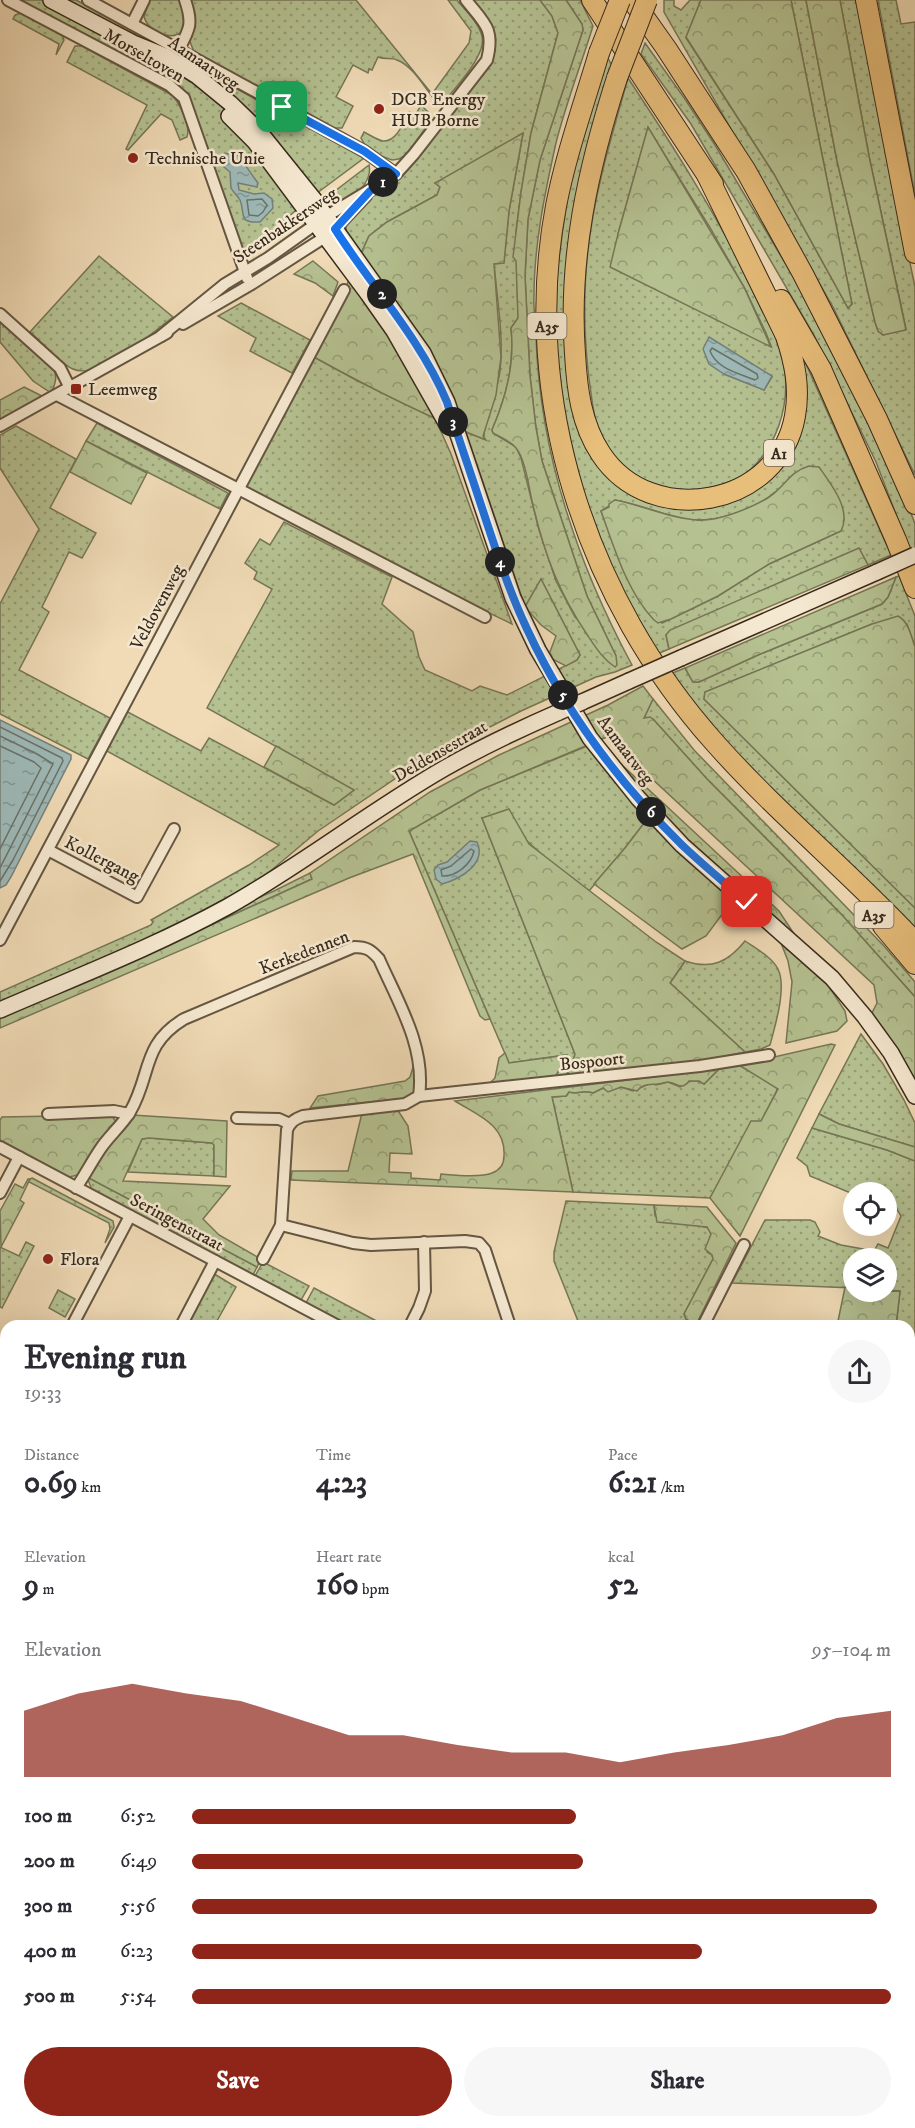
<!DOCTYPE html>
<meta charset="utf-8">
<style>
body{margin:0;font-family:"IM FELL DW Pica",serif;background:#f7f7f7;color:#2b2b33;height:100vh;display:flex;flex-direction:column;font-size:22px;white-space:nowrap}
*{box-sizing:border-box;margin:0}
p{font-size:20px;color:#7c7c81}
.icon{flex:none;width:33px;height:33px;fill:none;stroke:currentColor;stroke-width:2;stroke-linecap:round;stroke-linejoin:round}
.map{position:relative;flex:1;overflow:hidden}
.sheet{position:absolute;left:0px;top:1320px;width:915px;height:808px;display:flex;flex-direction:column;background:#fff;border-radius:18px 18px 0 0;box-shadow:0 6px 24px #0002}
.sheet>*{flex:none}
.controls{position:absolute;left:843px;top:1182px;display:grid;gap:12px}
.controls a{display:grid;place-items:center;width:54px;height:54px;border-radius:50%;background:#fff;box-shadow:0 6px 24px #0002;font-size:30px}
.pin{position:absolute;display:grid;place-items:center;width:51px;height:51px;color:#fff;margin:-26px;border-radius:12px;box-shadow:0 3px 9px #0006}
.km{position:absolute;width:30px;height:30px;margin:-15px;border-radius:50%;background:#222;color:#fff;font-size:16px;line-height:30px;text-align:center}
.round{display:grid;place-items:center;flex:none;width:63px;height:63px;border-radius:32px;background:#f7f7f7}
.headline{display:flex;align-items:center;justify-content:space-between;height:102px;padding:0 24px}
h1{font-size:33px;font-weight:700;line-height:45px}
.stats{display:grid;grid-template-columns:repeat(3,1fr);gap:9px;height:102px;padding:6px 24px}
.stats div{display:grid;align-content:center}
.stats b{font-size:30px;font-weight:700}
.stats small{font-size:16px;font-weight:400}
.stats p{font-size:16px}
.chart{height:168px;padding:12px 24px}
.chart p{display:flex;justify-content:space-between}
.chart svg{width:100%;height:108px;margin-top:6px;fill:#8f2418;opacity:.7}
.primary-button{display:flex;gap:12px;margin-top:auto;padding:12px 24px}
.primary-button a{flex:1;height:69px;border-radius:36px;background:#8f2418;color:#fff;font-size:24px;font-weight:700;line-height:69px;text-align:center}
.primary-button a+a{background:#f7f7f7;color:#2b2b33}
ul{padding:0 24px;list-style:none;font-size:20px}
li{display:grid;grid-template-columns:96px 72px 1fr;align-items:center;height:45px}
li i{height:15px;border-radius:8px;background:#8f2418}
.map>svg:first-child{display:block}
.grass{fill:url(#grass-dots);stroke:#767656;stroke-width:1.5;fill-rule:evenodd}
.forest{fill:url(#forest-crowns);stroke:#767656;stroke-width:1.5}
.water{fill:url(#water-ripples);stroke:#758079;stroke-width:1.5}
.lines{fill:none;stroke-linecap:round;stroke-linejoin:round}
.shore{stroke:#6a7269;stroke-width:1.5}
.street-casing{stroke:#655642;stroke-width:14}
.secondary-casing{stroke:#372a1b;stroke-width:18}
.highway-casing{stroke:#372a1b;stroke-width:22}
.street{stroke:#f5e8d0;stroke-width:10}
.secondary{stroke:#f5e8d0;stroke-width:15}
.highway{stroke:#e8be7b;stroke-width:20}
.secondary-bridge-casing{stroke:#372a1b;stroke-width:18;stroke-linecap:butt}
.highway-bridge-casing{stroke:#372a1b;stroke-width:22;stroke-linecap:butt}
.secondary-bridge{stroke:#f5e8d0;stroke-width:15}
.highway-bridge{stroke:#e8be7b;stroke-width:20}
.route-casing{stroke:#fff;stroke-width:12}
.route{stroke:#1a73e8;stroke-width:8}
.poi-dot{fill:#8f2418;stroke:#f5e8d0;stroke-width:2}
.labels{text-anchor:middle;stroke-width:5;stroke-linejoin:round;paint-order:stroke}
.shield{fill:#f5e8d0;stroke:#706351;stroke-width:1.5}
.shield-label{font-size:16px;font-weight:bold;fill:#372a1b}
.street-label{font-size:18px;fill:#372a1b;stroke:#f5e8d0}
.poi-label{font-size:18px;fill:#372a1b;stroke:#f5e8d0;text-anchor:start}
</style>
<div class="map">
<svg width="915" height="2128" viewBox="0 0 915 2128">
<defs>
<pattern id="grass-dots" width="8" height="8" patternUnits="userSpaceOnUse" patternTransform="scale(1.5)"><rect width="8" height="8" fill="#b5c191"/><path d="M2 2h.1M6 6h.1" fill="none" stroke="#949d76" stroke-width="1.8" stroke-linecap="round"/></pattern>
<pattern id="forest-crowns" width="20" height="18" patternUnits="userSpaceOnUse" patternTransform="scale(1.5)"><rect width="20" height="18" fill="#b5c191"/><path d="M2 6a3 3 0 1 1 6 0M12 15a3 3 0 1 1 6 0" fill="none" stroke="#949d76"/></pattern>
<pattern id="water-ripples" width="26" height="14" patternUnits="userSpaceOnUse" patternTransform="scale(1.5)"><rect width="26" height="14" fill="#9eb9b7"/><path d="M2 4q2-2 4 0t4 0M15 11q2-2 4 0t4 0" fill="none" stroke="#829794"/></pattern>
</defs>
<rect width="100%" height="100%" fill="#f0dbb6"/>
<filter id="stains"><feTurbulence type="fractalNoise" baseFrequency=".00333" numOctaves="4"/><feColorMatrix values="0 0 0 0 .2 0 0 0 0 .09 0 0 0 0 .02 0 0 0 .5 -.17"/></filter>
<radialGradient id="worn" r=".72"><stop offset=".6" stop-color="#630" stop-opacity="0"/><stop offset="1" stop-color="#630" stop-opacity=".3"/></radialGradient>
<g class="grass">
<polygon points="17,0 76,0 198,65 219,79 364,158 305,202 243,258 185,92 181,88"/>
<path d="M149,0h32c2,5 6,13 6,18 1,27 -36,20 -43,-1z"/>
<path d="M190,0h166l76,94 37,-51 2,-12 -23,-31h9c8,10 22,23 25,36 5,19 -26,50 -37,65l-10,-1c-11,-13 -22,-34 -38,-40 -6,-3 -12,0 -19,-3l-6,13 -3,-1 -1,4 -15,-8 -17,32 17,9 -11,22h-11l-131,-71 -6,-5 -5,-13c8,-17 8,-22 1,-39z"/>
<path d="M470,0h70l12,16 6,17 -27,100 -10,59 -5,39 2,87 -7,10c4,36 -5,69 -19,102l1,3 23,14 5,11 18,72 17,51 19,36 41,39 -29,-60 -45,-135 -6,-33 -6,-52 -5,-100 3,-57 12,-59 43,-130 -1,-6 -16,-24h14l13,26c-12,39 -27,77 -37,117 -11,49 -22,102 -22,153 -1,13 2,27 2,41 4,116 41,226 96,328l-17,7 -19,5 -75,34 -107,55 -96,65 -57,48 -65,36 -37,18 -159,69v-10l151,-67 2,-3 -2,-2 98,-55 30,-20 -174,-95 21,-39 75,40 8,-13 125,67 20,-15 -147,-82 65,-119 -18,-10 3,-7 -12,-9 15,-24 10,6 14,-23 108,55 -10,27 31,28 6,25 6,13 47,21 8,-5 27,9 70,-35 3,-5 -39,-76 -16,28 -59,-175 18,7c-2,-13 14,-49 16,-68 4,-35 -3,-72 -6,-107l10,-2 5,-51 14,-77 -87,49 4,4 -3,8 -50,27 -18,14 -9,20c-6,-10 -17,-20 -13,-32 9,-22 36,-30 50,-47 34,-38 64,-83 96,-124l3,-14z"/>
<polygon points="664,0 674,0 674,6 681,10 690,0 701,0 686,38 774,174 848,308 852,304 791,0 806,0 837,161 875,322 878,331 883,335 906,329 869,156 840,0 858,0 880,119 915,287 915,475 833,307 664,12"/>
<polygon points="878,0 896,0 901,24 915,22 915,195"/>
<polygon points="21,13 62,35 64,40 56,55 59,44 13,19 15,15"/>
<polygon points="645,43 685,99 715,145 842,359 906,500 915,524 915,564 876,462 814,335 691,124 641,54"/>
<path d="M75,46h7l90,49c8,9 19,31 15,42l-7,3 -8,-20 -11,-6 -33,36 -2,-1 21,-44 -80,-43z"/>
<path d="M606,54l8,16 -43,274 35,125 112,36 30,-11 50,-59 -4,-98 97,218 -23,10 -9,-16 -193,86 3,14 -14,6 -27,-43 -50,-134 -19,-79 -4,-110 7,-54 10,-67zM775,492l69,27 -3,12 -72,33 -51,32 -56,27 -26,-29 -17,-36 -18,-47 8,-5 6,-6c22,4 42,12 63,18 31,7 73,-5 97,-26z"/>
<path d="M628,78c43,65 84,129 119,199 15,29 33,63 38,96 4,35 -9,74 -36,98 -7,6 -17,10 -26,13 -49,16 -97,-1 -121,-47 -9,-18 -10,-39 -13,-58 -5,-42 -6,-86 -1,-128 6,-58 24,-116 40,-173zM648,128l61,98 35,61 22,46 5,13 -153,-112zM724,374l48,3 -8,13z"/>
<path d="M416,100l12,12 -1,14 -21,29 -7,4 -7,1 -11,-4 -15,-9 -5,-9 3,-6c6,3 13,8 19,9 14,1 21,-20 26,-29l7,2 5,-9 -7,-4z"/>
<path d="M369,165c5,21 -28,47 -47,36z"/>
<path d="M99,256l74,61c-19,15 -75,64 -100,52 -14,-6 -31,-27 -43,-37z"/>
<polygon points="241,303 310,340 292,373 250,351 256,338 218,316"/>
<path d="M0,319l52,47c6,9 4,17 -1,27l-18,-12 -33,-39z"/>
<polygon points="314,357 358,381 435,418 451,454 512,624 360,551 243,489"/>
<polygon points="97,423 228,493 220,509 86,441"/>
<polygon points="16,426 76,459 50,508 96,533 82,558 69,552 42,607 49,612 19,670 110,718 88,759 0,714 0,604 39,529 0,468 0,435"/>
<polygon points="899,576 915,616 915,647 907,624 872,624 705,692 704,699 915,908 915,933 793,816 665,676 685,668 693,682 699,682 758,655 882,604 888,597 896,577"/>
<polygon points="653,699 694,750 884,946 915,982 915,997 842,915 707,779 653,719 644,718"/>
<polygon points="597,742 661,801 625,848 589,891 549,861 526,840 482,818 575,1054 571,1068 565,1077 554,1079 563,1064 566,1055 509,1063 409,831 480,790"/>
<polygon points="310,873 312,879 164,946 227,911 274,891"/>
<path d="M745,941c10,7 27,16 33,28 9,19 -3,57 -8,76l-9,4 -16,3 -75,-69 15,-22c27,9 43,1 60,-20z"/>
<polygon points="861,1034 883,1064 904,1100 915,1123 915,1147 839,1124 819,1114"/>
<path d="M739,1065l39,23 -17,34h-3l-48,76 -137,-6 -21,-95 14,-1 3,-4c8,3 14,-3 24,1l10,-5 5,3 13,-4 12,4 18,-8 5,2 12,-3 12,5c8,-6 15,-9 24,-3l15,-15z"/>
<polygon points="812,1128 887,1150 915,1161 915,1530 909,1547 909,1326 896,1326 900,1291 887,1290 886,1258 854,1258 853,1288 732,1283 765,1220 810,1220 815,1222 820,1232 818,1236 841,1245 874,1251 878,1244 888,1248 901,1216 895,1206 887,1204 886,1192 853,1194 810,1176 807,1166 797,1158"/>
<polygon points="149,1138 212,1143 214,1144 214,1176 128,1172 142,1139"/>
<polygon points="87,1177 257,1267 253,1275 92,1190"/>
<polygon points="32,1178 113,1221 114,1227 105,1243 110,1229 109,1223 29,1182 30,1179"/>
<polygon points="566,1201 654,1205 655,1216 709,1228 711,1234 707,1252 712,1255 713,1259 684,1314 686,1319 695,1326 580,1326 554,1261 554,1252"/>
<polygon points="26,1242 34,1246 2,1308 0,1307 0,1247 19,1256"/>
<polygon points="263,1262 309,1286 301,1300 255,1276"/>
<polygon points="216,1275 236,1287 214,1326 186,1326 212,1276"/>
<polygon points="314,1288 386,1326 350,1326 306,1303"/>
<polygon points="58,1290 75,1299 65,1317 49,1308"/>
<polygon points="915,1651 915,1748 909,1744 909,1671"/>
<polygon points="909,1782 915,1782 915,1936 909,1942"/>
<polygon points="632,2123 632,2122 704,2123 703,2128 632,2128"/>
</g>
<g class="forest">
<path d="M540,0h26l16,24 1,6 -43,130 -12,59 -3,57 5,100 6,52 6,33 45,135 29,60 1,9 -2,2c-12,-8 -19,-19 -27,-31 -29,-43 -43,-80 -55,-131 -4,-15 -7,-45 -17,-57 -4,-6 -16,-11 -23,-15l-1,-3c14,-33 23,-66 19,-102l7,-10 -2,-57 -3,-4 8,-65 10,-59 27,-100 -6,-17z"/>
<polygon points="701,0 791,0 852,304 848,308 774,174 686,37"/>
<polygon points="806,0 840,0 869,156 906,330 883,335 878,331 875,322 837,161"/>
<polygon points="648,127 744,287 771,347 610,267 618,234"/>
<path d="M523,133l-14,78 -5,52 -10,1 7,93 -5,38 -13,41 3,4c-59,-23 -116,-52 -172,-83l55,-121 18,-14 50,-27 3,-8 -5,-4z"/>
<polygon points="313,261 338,282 333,296 315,283 294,274"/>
<polygon points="24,387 44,397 0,422 0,400"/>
<polygon points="86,441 147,473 131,504 70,472"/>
<path d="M809,466l10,1c12,17 33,43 22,64l-72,33 -51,32 -47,23 -13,4 -4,-3c-27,-28 -40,-73 -53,-109l8,-4v-3l6,-4c27,5 53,18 81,20 21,2 52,-11 70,-21 18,-10 22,-27 43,-33z"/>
<polygon points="859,548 868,565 669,649 666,635 670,630"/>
<polygon points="896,577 888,597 882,604 758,655 699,682 693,682 685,668"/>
<polygon points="541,579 580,655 577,660 566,666 548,657 556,636 541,625 525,607"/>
<path d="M898,616c11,6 13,20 17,31v261l-211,-209 1,-7 167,-68z"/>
<polygon points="643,686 653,699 644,718 650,717 653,719 707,779 842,915 915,997 915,1081 885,1031 871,1015 877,1003 874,985 607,737 480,790 409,831 490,1019 485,1020 480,1016 413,854 349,878 0,1028 0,1018 138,958 312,879 310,873 430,792 499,755 608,705"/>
<polygon points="276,746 354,790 334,805 264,767"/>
<polygon points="661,801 779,911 845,1011 847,1021 837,1031 786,1043 792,982 788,961 772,920 735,897 706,936 682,949 594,884 625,848"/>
<polygon points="509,809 529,844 656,942 685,961 670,983 745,1052 701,1061 565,1077 571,1068 575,1054 482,818"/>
<polygon points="831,1044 835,1045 740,1236 710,1198 751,1121 761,1121 778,1089 739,1065"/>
<polygon points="505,1053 509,1063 567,1055 554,1079 486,1087 495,1078 499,1058"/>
<polygon points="414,1064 416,1092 409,1098 310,1108 318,1096 405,1081 410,1077"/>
<path d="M719,1069l-15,15 -5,-3h-10c-8,10 -11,2 -21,1 -2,0 -8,2 -10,2 -8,1 -15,-1 -21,7l-16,-4 -13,5 -5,-4 -10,5c-10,-4 -16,2 -24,-1l-3,4 -14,1 21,95 -282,-12 1,-9h56l14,-58 35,-4 11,17 4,28 -22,-1 -1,19 22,1v5l29,2 1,-6c13,1 39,4 51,-1 8,-3 12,-8 12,-17 2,-31 -25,-40 -49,-55z"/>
<polygon points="819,1114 839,1124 915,1147 915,1161 887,1150 812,1128"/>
<polygon points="111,1115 117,1123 82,1174 69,1177 0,1140 0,1120 2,1117"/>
<polygon points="132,1115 227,1121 226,1177 214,1176 214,1145 212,1143 149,1138 142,1139 123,1181 230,1186 203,1219 219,1235 261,1259 257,1267 87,1177 100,1156"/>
<polygon points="28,1179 30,1179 20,1200 24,1203 1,1247 0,1211 15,1184 23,1188"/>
<polygon points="654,1205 707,1207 736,1243 696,1325 686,1319 684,1314 713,1259 712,1255 705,1249 711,1234 707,1227 657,1222"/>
<polygon points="845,1287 853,1288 854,1292 900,1291 896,1326 837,1326"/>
<polygon points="164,2122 193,2128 114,2128 37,2123"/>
</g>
<g class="water">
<path d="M233,153l7,3c3,7 13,20 18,27l-1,4 -19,-4 1,7 15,4 10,-1 8,6 1,9 -13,14c-23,1 -14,-7 -20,-22 -2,-4 -7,-8 -9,-12l-1,-16 -6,-5 -3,-6 5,-7z"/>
<polygon points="709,337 772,376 764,390 724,374 709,364 703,349"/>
<polygon points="0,720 71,755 71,759 11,877 6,885 0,888"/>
<path d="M470,841l7,1c10,22 -17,37 -35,42l-6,-5 -2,-9 4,-5 9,-3z"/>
</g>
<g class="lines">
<g class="shore">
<polygon points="262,199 267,205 263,212 258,216 249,215 247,200"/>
<path d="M712,348l45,26 1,4 -3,2c-17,-7 -38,-11 -45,-29z"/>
<polyline points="0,727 62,758 63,761 13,860 0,881"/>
<polyline points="0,736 37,754 53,764 0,868"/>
<polyline points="0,746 34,762 41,768 0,849"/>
<path d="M471,849l3,2c-3,14 -19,26 -32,25l-1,-6 10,-4z"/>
</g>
<defs>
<g id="street">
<polyline points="8,0 169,85 184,98 247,278"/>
<polyline points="88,0 364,151 396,174"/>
<polyline points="132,24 144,0"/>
<path d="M179,49c11,-20 14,-26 6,-49"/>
<polyline points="0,314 60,368 70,388"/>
<polyline points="183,324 250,285 325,237 335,229 366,196"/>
<path d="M161,336l64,-52 43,-26 59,-42 69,-42 18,-20 73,-94c8,-32 -3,-37 -21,-60"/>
<polyline points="57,395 485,617"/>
<polyline points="0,426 167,333"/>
<polyline points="48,850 137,897 174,829"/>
<polyline points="0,940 344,290"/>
<polyline points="419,1096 700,1066 769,1055"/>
<polyline points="48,1114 114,1111 129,1114"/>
<polyline points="237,1118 279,1119 290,1124"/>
<polyline points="0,1147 338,1326"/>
<path d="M76,1188c9,-13 16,-27 25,-40 8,-12 21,-23 29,-36 22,-38 11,-67 54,-93l170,-72c13,0 17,3 25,12 19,43 47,88 40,137l-14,8 -102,12c-8,3 -13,6 -16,14l-6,95 -18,34"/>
<polyline points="0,1193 19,1157"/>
<polyline points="281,1225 353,1243 371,1245 465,1241 479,1243 485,1250 510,1326"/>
<polyline points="72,1326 130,1216"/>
<polyline points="181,1326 215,1261"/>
<polyline points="410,1326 419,1308 425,1291 424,1242"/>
<polyline points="703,1326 744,1245"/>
<polyline points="0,1462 6,1450"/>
<polyline points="0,1508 6,1511"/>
<polyline points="0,1624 6,1627"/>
<polyline points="0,1821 6,1824"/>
<polyline points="0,1908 6,1897"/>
<polyline points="0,2042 6,2042"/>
</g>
<g id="secondary">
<polyline points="51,0 133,43 165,56 197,76 230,103 258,130 316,202 423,353 447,402 513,598 538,650 590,738 638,798 682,845 832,978 865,1017 891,1053 915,1096"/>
<polyline points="229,116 255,142 368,294 394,331 448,426"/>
<polyline points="681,658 877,572"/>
<polyline points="582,702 629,681"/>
<path d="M0,1010c76,-33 154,-63 227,-103 75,-42 143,-96 218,-139 37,-21 75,-39 114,-56"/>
<polyline points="909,1594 915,1573"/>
<polyline points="909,1638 915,1619"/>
<polyline points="909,1749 915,1753"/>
<polyline points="909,1770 915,1772"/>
<polyline points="0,2122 52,2128"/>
<polyline points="266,2128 275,2125 286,2128"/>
<polyline points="793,2128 794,2122"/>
<polyline points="810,2128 810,2122"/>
</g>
<g id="highway">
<polyline points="592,0 713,184"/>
<polyline points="632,0 666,48 746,171 803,274 877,419 915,504"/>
<polyline points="866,0 915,253"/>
<path d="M599,53c-15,51 -33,101 -43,153 -36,192 31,394 159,537 62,70 136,130 200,199"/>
<path d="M617,78c-29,90 -49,180 -42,276 2,35 6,70 26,100 50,76 178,53 194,-38 5,-28 0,-53 -9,-80l-79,-161"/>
<polyline points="781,300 821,369 896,540 915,588"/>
<polyline points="883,926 915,964"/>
</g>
</defs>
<use href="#street" class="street-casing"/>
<use href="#secondary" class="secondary-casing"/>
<use href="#highway" class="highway-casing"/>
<use href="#street" class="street"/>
<use href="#secondary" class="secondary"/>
<use href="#highway" class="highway"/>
<defs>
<g id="secondary-bridge">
<polyline points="877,572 915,555"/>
<polyline points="629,681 681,658"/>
<polyline points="559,712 582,702"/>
</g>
<g id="highway-bridge">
<polyline points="599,53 620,0"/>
<polyline points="617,78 647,0"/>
</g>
</defs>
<use href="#secondary-bridge" class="secondary-bridge-casing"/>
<use href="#highway-bridge" class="highway-bridge-casing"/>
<use href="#secondary-bridge" class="secondary-bridge"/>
<use href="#highway-bridge" class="highway-bridge"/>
</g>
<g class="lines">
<defs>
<path id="route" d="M282,107l82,44 32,23 -26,17 -35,38c37,58 85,109 112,173 11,35 23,69 34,103 14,42 27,84 46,124 37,80 92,154 155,216 21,20 43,38 65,57"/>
</defs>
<use href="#route" class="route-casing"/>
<use href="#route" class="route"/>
</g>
<g class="poi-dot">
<circle cx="379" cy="109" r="6"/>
<circle cx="133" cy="158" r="6"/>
<rect x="70" y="383" width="12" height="12" rx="3"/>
<circle cx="48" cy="1259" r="6"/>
</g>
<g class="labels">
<g class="shield">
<rect x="527.5" y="313" width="39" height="26" rx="4.5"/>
<rect x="764" y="440" width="30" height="26" rx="4.5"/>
<rect x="854.5" y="902" width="39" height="26" rx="4.5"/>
</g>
<g class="shield-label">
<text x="547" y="332">A35</text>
<text x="779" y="459">A1</text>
<text x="874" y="921">A35</text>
</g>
<g class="street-label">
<text transform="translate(144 55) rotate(30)" y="6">Morseltoven</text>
<text transform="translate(204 63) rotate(34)" y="6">Aamaatweg</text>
<text transform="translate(285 225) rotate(-34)" y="6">Steenbakkersweg</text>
<text transform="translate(157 607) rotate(-62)" y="6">Veldovenweg</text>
<text transform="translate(626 750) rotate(53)" y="6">Aamaatweg</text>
<text transform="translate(440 751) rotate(-30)" y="6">Deldensestraat</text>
<text transform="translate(102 859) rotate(27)" y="6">Kollergang</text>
<text transform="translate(304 952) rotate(-21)" y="6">Kerkedennen</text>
<text transform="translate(592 1061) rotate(-6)" y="6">Bospoort</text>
<text transform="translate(177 1222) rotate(28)" y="6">Seringenstraat</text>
</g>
<g class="poi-label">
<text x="391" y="105">DCB Energy<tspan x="391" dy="21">HUB Borne</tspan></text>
<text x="145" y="164">Technische Unie</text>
<text x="88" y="395">Leemweg</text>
<text x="60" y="1265">Flora</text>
</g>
</g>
<rect width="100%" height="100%" filter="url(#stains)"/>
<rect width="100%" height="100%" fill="url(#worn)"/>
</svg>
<div class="controls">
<a><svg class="icon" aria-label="locate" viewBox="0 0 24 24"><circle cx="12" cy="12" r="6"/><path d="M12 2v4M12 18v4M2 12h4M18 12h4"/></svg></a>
<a><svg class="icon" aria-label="layers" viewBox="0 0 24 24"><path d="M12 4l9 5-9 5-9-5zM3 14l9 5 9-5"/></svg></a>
</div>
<div class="pin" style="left:282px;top:107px;background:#1e9e55"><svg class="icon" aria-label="arrive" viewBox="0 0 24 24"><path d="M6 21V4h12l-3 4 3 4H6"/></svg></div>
<div class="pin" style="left:747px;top:902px;background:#d93025"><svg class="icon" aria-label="check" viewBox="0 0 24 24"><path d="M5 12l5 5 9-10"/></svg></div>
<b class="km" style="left:383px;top:182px">1</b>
<b class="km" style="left:382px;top:294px">2</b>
<b class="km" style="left:453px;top:422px">3</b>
<b class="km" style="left:500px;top:562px">4</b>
<b class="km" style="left:563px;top:695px">5</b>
<b class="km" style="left:651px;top:812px">6</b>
<section class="sheet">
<div class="headline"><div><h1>Evening run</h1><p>19:33</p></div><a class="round"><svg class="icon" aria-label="share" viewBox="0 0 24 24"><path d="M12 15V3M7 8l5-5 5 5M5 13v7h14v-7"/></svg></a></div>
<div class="stats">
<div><p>Distance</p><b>0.69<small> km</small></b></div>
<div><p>Time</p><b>4:23</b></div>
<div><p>Pace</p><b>6:21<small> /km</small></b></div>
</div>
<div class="stats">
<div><p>Elevation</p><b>9<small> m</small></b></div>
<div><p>Heart rate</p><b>160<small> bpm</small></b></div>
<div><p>kcal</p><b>52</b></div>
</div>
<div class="chart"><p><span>Elevation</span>95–104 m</p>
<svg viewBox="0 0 160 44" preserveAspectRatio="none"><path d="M0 44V17L10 10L20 6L30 10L40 13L50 20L60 27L70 27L80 31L90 34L100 34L110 38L120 34L130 31L140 27L150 20L160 17V44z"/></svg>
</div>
<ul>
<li><b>100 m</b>6:52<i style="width:55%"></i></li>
<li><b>200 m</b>6:49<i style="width:56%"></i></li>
<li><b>300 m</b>5:56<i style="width:98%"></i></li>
<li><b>400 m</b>6:23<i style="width:73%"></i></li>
<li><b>500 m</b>5:54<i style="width:100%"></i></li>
</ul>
<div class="primary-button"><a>Save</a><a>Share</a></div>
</section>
</div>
